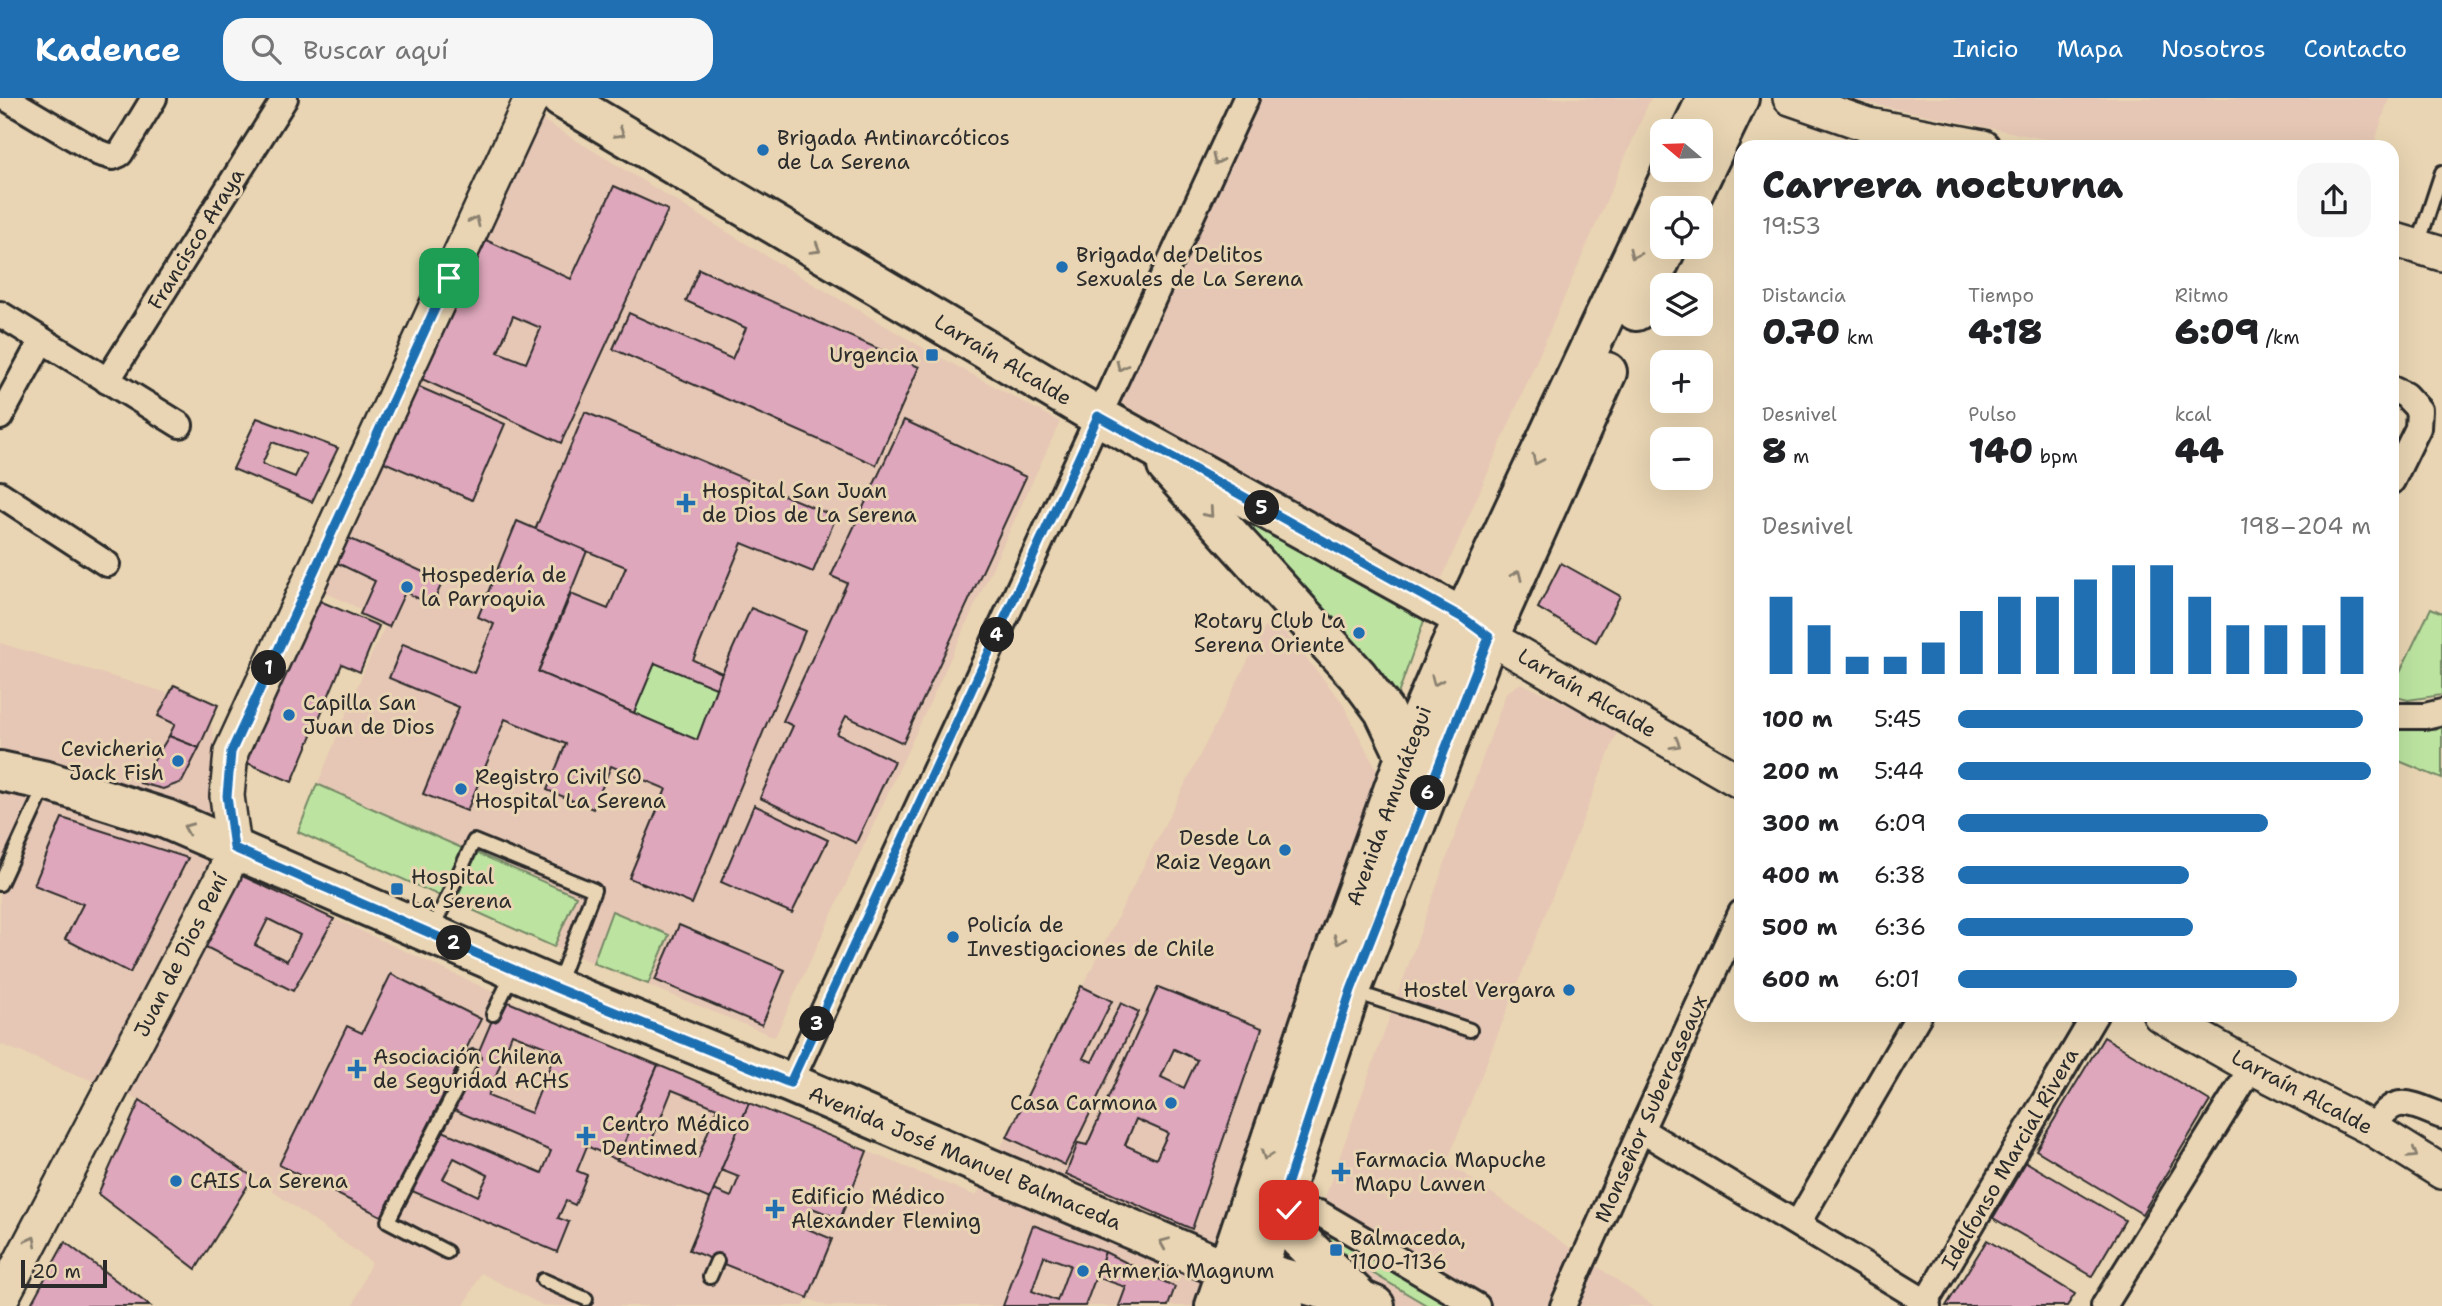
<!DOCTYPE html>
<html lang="es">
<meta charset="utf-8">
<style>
body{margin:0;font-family:"Shantell Sans",sans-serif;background:#f6f6f6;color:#202124;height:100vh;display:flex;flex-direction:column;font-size:26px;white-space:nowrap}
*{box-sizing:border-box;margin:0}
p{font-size:23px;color:#757577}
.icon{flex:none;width:38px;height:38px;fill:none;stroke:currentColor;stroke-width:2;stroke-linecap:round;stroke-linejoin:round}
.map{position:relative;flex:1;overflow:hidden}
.sheet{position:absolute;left:1734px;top:42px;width:665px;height:882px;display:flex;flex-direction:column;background:#fff;border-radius:21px;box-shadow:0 7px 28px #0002}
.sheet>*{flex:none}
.needle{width:46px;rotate:289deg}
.controls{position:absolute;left:1650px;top:21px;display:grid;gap:14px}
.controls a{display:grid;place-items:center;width:63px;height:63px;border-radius:14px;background:#fff;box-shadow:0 7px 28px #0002;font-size:35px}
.scale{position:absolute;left:21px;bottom:18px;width:86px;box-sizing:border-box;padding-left:7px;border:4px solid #2b2b2b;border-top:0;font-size:19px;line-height:24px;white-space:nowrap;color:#2b2b2b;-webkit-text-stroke:5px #e9d5b3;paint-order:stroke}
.pin{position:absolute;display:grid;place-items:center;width:60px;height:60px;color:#fff;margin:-30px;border-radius:14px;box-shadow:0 4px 10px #0006}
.km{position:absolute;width:35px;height:35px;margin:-18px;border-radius:50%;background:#222;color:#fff;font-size:19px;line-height:35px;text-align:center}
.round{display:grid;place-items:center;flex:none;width:74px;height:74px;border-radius:21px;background:#f6f6f6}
.head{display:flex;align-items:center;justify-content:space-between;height:119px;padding:0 28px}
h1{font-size:38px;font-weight:800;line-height:52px}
.figures{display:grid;grid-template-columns:repeat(3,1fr);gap:10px;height:119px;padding:7px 28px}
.figures div{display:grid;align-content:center}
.figures b{font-size:35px;font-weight:800}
.figures small{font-size:19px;font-weight:400}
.figures p{font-size:19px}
.chart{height:196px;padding:14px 28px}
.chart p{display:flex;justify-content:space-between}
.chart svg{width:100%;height:126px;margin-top:7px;stroke:#1f6fb2;stroke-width:6}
ul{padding:0 28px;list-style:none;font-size:23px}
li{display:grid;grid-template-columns:112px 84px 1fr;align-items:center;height:52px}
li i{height:18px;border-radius:9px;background:#1f6fb2}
header{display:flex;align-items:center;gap:42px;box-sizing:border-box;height:98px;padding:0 35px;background:#1f6fb2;color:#fff}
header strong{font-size:33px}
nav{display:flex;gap:38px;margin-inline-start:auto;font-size:24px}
.search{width:490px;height:63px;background:#f6f6f6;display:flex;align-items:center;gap:18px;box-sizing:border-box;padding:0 24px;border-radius:21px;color:#757577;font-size:26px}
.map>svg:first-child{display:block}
.built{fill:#e6c7b5}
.green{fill:#bce4a0;stroke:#748866;stroke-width:2}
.building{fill:#dea7bb;stroke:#2b2b2b;stroke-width:2;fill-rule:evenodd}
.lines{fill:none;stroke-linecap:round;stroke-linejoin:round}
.service-casing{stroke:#2b2b2b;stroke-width:18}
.minor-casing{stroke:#2b2b2b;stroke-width:30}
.secondary-casing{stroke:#2b2b2b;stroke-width:38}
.primary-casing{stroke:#2b2b2b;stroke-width:44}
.service{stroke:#e9d5b3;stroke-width:12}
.minor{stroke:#e9d5b3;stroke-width:24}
.secondary{stroke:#e9d5b3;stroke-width:33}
.primary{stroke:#e9d5b3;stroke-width:38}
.oneway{stroke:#8a806f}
.route-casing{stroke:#fff;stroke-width:14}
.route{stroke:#1f6fb2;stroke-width:9}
.poi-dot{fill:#1f6fb2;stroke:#e9d5b3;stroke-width:2.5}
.labels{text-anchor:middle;stroke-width:6;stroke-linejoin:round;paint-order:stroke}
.poi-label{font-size:21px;fill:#2b2b2b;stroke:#e9d5b3;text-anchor:start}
.street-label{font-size:21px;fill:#2b2b2b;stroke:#e9d5b3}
</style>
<header>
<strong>Kadence</strong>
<div class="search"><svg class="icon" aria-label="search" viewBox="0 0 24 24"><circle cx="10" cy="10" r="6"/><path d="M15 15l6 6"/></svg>Buscar aquí</div>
<nav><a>Inicio</a><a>Mapa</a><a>Nosotros</a><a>Contacto</a></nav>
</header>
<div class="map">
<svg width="2442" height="1208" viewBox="0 0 2442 1208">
<rect width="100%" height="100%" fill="#e9d5b3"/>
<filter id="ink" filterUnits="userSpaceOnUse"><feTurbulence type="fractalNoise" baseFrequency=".0143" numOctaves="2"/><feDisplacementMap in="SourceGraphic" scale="14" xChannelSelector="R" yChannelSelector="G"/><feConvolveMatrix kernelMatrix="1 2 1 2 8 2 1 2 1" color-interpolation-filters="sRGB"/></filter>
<g filter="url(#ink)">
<g class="built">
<polygon points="1250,0 1651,0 1439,487 1114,301"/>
<polygon points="1843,0 2389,0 2373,49 2084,49"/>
<polygon points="536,18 803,180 927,252 1060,324 775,939 554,849 298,734 365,570 387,524 310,487"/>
<polygon points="1271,517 1342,604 1377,673 1194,1208 827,1208 808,1201 804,1208 544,1208 481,1175 464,1208 353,1208 371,1164 253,1079 140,1002 0,946 0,545 208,607 236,775 502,898 658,967 976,1098"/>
<polygon points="1521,585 1619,630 1447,1064 1654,1208 1286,1208 1506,595"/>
</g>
<g class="green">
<polygon points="1183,376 1426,517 1384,636"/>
<polygon points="2431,510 2442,515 2442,597 2408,602 2392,598 2392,590"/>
<polygon points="655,565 716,590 697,642 634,615"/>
<polygon points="2442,627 2442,681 2392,660 2392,631 2435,631"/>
<polygon points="317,686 464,751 440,798 298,734"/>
<polygon points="477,755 576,798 554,849 455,804"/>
<polygon points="612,813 669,837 648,886 593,865"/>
<polygon points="1334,1133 1464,1208 1428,1208 1332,1151 1330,1142"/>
</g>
<g class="building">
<path d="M614,88l54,24 -107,233 -139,-64 64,-139 85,39zM513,218l28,12 -15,35 -28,-11z"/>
<polygon points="699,171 919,269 876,367 613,251 629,215 732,261 746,230 686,203"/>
<polygon points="410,285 505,326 472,402 377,361"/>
<polygon points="585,314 836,419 813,474 742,445 693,562 722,575 716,590 655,565 634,615 538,574 571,496 608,511 626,469 535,432"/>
<path d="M257,320l81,30 -26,54 -79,-33zM272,344l34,12 -11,23 -33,-13z"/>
<polygon points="904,322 1026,379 903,645 846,618 837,636 894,663 856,745 760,700 793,628 783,623 847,485 831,478"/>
<polygon points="517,423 587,453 538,574 697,642 722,575 751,510 805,533 692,806 629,780 666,691 611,668 593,711 547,692 566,646 505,621 467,713 423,696 459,609 389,580 403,546 474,575 494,526 478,519"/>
<polygon points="344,438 443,483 432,507 405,494 389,529 360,516 375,483 333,463"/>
<polygon points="1561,465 1620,498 1596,544 1538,510"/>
<polygon points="308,498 379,528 360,574 342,566 292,684 238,661"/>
<polygon points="174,587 218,607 199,650 169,638 175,626 158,618"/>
<polygon points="169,638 199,650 182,684 163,691 140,685"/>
<polygon points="754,707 828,742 792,815 721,784"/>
<polygon points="62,720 188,760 130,875 65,841 83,806 34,787"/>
<path d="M238,776l96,45 -41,72 -91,-46zM268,821l32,16 -13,26 -32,-16z"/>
<polygon points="679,827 785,872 762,927 655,882"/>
<polygon points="391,876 481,921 383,1119 279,1067 347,928 362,935"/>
<polygon points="1081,888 1112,903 1083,960 1092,964 1121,905 1139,914 1065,1067 1007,1039"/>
<path d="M1158,889l104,41 -70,201 -126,-55 12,-31 9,2zM1174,951l23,11 -13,28 -23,-11zM1136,1021l32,14 -12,26 -31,-14z"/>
<path d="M501,901l157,66 -41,95 -30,-14 -10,25 10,4 -12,30 -9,-4 -8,17 11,4 -12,30 -145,-61 26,-62 104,44 9,-22 -97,-41zM512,936l44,17 -25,62 -43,-17zM454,1060l34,17 -10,21 -35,-17z"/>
<polygon points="2104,939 2210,1003 2142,1116 2036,1052"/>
<path d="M658,967l91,38 -39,96 -93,-39zM672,992l45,18 -19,50 -46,-18z"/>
<polygon points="140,1002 253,1079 196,1171 98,1096"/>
<polygon points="749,1005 867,1053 840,1121 812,1110 803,1129 832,1141 808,1200 689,1152 714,1092 731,1099 739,1079 721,1072"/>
<polygon points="2026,1064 2125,1122 2092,1178 1993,1120"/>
<path d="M1033,1127l72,27 -20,54h-82zM1044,1158l26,9 -13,36 -25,-10z"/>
<polygon points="1987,1142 2075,1196 2067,1208 1946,1208"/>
<polygon points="65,1144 150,1208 37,1208 32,1204"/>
<polygon points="1105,1154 1175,1189 1168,1208 1119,1208 1126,1189 1096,1179"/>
</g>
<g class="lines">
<defs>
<g id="service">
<polyline points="2418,147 2442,74"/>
<polyline points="0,786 46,686"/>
<polyline points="432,832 474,743 594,792 558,886"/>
<polyline points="1355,894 1470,932"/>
<polyline points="493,916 513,875"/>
<polyline points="447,1154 388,1123 473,959"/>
<polyline points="710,1179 717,1163"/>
<polyline points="543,1182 586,1201"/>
</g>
<g id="minor">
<polyline points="6,0 99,55 113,59 120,56 154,0"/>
<polyline points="0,216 180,327"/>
<polyline points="107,283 285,0"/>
<polyline points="2392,291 2405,297 2419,312 2418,330 2392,383"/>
<polyline points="0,319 42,242"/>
<polyline points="0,396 107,466"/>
<polyline points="2392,618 2425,618 2442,614"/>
<polyline points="790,985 1246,0"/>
<path d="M2373,1031c21,-37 35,-26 69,-13"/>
<polyline points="1641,1032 1926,1204 1928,1208"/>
<polyline points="1319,1115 1477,1208"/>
<polyline points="1798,1125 1919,917"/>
<polyline points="1926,1204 2095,917"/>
<polyline points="1563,1208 1641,1032 1741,815"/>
<polyline points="2104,1208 2252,969"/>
</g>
<g id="secondary">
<polyline points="1790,0 1868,27 1983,49"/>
<polyline points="2392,141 2442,156"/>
<polyline points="1489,539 1741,684"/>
<polyline points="2160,917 2252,969 2373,1031 2442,1074"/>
<polyline points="0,1203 223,778 234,750 227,698 231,654 532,0"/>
</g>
<g id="primary">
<polyline points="561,0 1098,318 1463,520 1484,536"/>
<polyline points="1691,33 1707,0"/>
<polyline points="1686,110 1739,0"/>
<polyline points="1636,213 1667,149"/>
<polyline points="1167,368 1358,578 1384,613 1405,657"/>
<polyline points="0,673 47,683 166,721 556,890 790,985 1227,1172 1251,1191 1284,1208"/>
<polyline points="1287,1088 1289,1112 1299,1141 1357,1198"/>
<polyline points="1243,1173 1258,1173 1361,1202 1375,1208"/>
<polyline points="1215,1208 1324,883 1416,629 1463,520 1673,72"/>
<polyline points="1245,1208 1351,892 1489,539 1607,274"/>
</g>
</defs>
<use href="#service" class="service-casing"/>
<use href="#minor" class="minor-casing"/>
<use href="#secondary" class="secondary-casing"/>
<use href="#primary" class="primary-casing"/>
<use href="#service" class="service"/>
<use href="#minor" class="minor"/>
<use href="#secondary" class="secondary"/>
<use href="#primary" class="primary"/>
</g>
<defs><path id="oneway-chevron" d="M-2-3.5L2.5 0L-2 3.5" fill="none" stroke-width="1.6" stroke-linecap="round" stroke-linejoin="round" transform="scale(1.75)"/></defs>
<g class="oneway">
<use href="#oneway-chevron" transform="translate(620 35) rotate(31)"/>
<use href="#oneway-chevron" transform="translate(1217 62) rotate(115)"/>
<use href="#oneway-chevron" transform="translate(475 123) rotate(-65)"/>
<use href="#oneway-chevron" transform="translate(816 151) rotate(31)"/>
<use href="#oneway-chevron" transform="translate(1634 156) rotate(115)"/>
<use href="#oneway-chevron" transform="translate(1121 268) rotate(115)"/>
<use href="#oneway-chevron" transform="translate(1537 362) rotate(115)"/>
<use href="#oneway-chevron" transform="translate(1209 415) rotate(48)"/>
<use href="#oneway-chevron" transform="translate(1517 477) rotate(-66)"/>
<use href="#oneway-chevron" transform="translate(1436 583) rotate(113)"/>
<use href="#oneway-chevron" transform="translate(1676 646) rotate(30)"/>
<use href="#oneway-chevron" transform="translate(188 730) rotate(-157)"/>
<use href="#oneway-chevron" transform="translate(1339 842) rotate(110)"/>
<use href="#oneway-chevron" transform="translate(2413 1056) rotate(32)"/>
<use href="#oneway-chevron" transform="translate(1266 1057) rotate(109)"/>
<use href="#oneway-chevron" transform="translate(32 1143) rotate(-62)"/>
<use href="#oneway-chevron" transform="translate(1164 1145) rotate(-157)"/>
</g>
</g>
<g class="lines" filter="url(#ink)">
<defs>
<polyline id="route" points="449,180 231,654 227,698 234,750 556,890 790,985 1098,318 1463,520 1489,539 1351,892 1287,1087 1289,1112"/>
</defs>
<use href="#route" class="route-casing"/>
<use href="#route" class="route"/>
</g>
<g class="poi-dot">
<circle cx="763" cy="52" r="7"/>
<circle cx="1062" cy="169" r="7"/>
<rect x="925" y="250" width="14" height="14" rx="3.5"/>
<path d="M682.5 394.5h7v7h7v7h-7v7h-7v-7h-7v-7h7z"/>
<circle cx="407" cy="489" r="7"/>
<circle cx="1359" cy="535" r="7"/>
<circle cx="289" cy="617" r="7"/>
<circle cx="178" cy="663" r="7"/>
<circle cx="461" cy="691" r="7"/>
<circle cx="1285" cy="752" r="7"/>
<rect x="390" y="784" width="14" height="14" rx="3.5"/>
<circle cx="953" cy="839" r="7"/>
<circle cx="1569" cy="892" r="7"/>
<path d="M353.5 960.5h7v7h7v7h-7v7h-7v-7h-7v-7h7z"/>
<circle cx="1171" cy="1005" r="7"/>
<path d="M582.5 1027.5h7v7h7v7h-7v7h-7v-7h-7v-7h7z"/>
<path d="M1337.5 1063.5h7v7h7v7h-7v7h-7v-7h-7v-7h7z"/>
<circle cx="176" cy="1083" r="7"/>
<path d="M771.5 1100.5h7v7h7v7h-7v7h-7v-7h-7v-7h7z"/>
<rect x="1329" y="1145" width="14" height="14" rx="3.5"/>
<circle cx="1083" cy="1173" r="7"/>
</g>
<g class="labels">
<g class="poi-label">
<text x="777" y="47">Brigada Antinarcóticos<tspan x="777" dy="24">de La Serena</tspan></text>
<text x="1076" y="164">Brigada de Delitos<tspan x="1076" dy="24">Sexuales de La Serena</tspan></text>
<text x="918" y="264" text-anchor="end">Urgencia</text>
<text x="702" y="400">Hospital San Juan<tspan x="702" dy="24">de Dios de La Serena</tspan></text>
<text x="421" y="484">Hospedería de<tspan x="421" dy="24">la Parroquia</tspan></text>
<text x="1345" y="530" text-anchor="end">Rotary Club La<tspan x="1345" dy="24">Serena Oriente</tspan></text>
<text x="303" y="612">Capilla San<tspan x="303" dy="24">Juan de Dios</tspan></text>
<text x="164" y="658" text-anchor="end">Cevicheria<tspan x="164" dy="24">Jack Fish</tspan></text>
<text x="475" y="686">Registro Civil SO<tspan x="475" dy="24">Hospital La Serena</tspan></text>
<text x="1271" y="747" text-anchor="end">Desde La<tspan x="1271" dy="24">Raiz Vegan</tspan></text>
<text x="411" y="786">Hospital<tspan x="411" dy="24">La Serena</tspan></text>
<text x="967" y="834">Policía de<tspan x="967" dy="24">Investigaciones de Chile</tspan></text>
<text x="1555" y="899" text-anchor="end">Hostel Vergara</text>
<text x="373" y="966">Asociación Chilena<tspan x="373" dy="24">de Seguridad ACHS</tspan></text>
<text x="1157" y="1012" text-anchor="end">Casa Carmona</text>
<text x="602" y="1033">Centro Médico<tspan x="602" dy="24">Dentimed</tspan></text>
<text x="1355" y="1069">Farmacia Mapuche<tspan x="1355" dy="24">Mapu Lawen</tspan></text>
<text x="190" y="1090">CAIS La Serena</text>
<text x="791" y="1106">Edificio Médico<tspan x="791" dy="24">Alexander Fleming</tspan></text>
<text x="1350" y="1147">Balmaceda,<tspan x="1350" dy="24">1100-1136</tspan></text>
<text x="1097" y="1180">Armeria Magnum</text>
</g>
<g class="street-label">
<text transform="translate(196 141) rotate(-58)" y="7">Francisco Araya</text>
<text transform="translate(1003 262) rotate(31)" y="7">Larraín Alcalde</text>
<text transform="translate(1587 595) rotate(30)" y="7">Larraín Alcalde</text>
<text transform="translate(1389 708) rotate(-70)" y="7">Avenida Amunátegui</text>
<text transform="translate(181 857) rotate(-63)" y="7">Juan de Dios Pení</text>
<text transform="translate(2302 994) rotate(28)" y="7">Larraín Alcalde</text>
<text transform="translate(1651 1011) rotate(-66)" y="7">Monseñor Subercaseaux</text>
<text transform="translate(965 1060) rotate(23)" y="7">Avenida José Manuel Balmaceda</text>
<text transform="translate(2010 1061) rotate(-60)" y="7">Idelfonso Marcial Rivera</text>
</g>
</g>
</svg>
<div class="controls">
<a><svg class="needle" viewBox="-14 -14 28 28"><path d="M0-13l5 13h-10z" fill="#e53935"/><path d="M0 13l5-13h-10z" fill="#757577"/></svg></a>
<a><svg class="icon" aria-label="locate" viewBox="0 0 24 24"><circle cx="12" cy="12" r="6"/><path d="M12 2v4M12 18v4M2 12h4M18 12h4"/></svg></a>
<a><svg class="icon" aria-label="layers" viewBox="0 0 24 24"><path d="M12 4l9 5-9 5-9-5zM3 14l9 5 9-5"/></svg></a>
<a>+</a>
<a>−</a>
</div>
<div class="scale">20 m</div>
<div class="pin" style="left:449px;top:180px;background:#1e9e55"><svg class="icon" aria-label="arrive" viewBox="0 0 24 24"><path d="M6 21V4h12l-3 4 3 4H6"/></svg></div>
<div class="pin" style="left:1289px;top:1112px;background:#d93025"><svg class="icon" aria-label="check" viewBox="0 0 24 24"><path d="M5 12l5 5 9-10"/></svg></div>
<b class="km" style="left:269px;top:570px">1</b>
<b class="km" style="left:454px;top:845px">2</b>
<b class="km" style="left:817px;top:926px">3</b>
<b class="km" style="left:997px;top:537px">4</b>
<b class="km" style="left:1262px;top:410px">5</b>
<b class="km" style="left:1428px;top:695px">6</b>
<section class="sheet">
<div class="head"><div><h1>Carrera nocturna</h1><p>19:53</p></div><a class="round"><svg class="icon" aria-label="share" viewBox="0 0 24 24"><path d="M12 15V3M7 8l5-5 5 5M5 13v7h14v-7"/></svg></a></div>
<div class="figures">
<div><p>Distancia</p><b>0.70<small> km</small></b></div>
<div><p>Tiempo</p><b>4:18</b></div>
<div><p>Ritmo</p><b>6:09<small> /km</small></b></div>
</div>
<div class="figures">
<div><p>Desnivel</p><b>8<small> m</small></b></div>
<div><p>Pulso</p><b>140<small> bpm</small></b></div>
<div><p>kcal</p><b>44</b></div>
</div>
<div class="chart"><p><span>Desnivel</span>198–204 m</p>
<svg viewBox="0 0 160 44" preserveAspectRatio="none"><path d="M5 44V17M15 44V27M25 44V38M35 44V38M45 44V33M55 44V22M65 44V17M75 44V17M85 44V11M95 44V6M105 44V6M115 44V17M125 44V27M135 44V27M145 44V27M155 44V17"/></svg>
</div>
<ul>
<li><b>100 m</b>5:45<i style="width:98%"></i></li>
<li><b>200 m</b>5:44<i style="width:100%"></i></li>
<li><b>300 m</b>6:09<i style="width:75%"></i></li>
<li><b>400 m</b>6:38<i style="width:56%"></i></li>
<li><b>500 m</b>6:36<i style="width:57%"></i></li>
<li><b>600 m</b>6:01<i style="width:82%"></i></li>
</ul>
</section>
</div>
